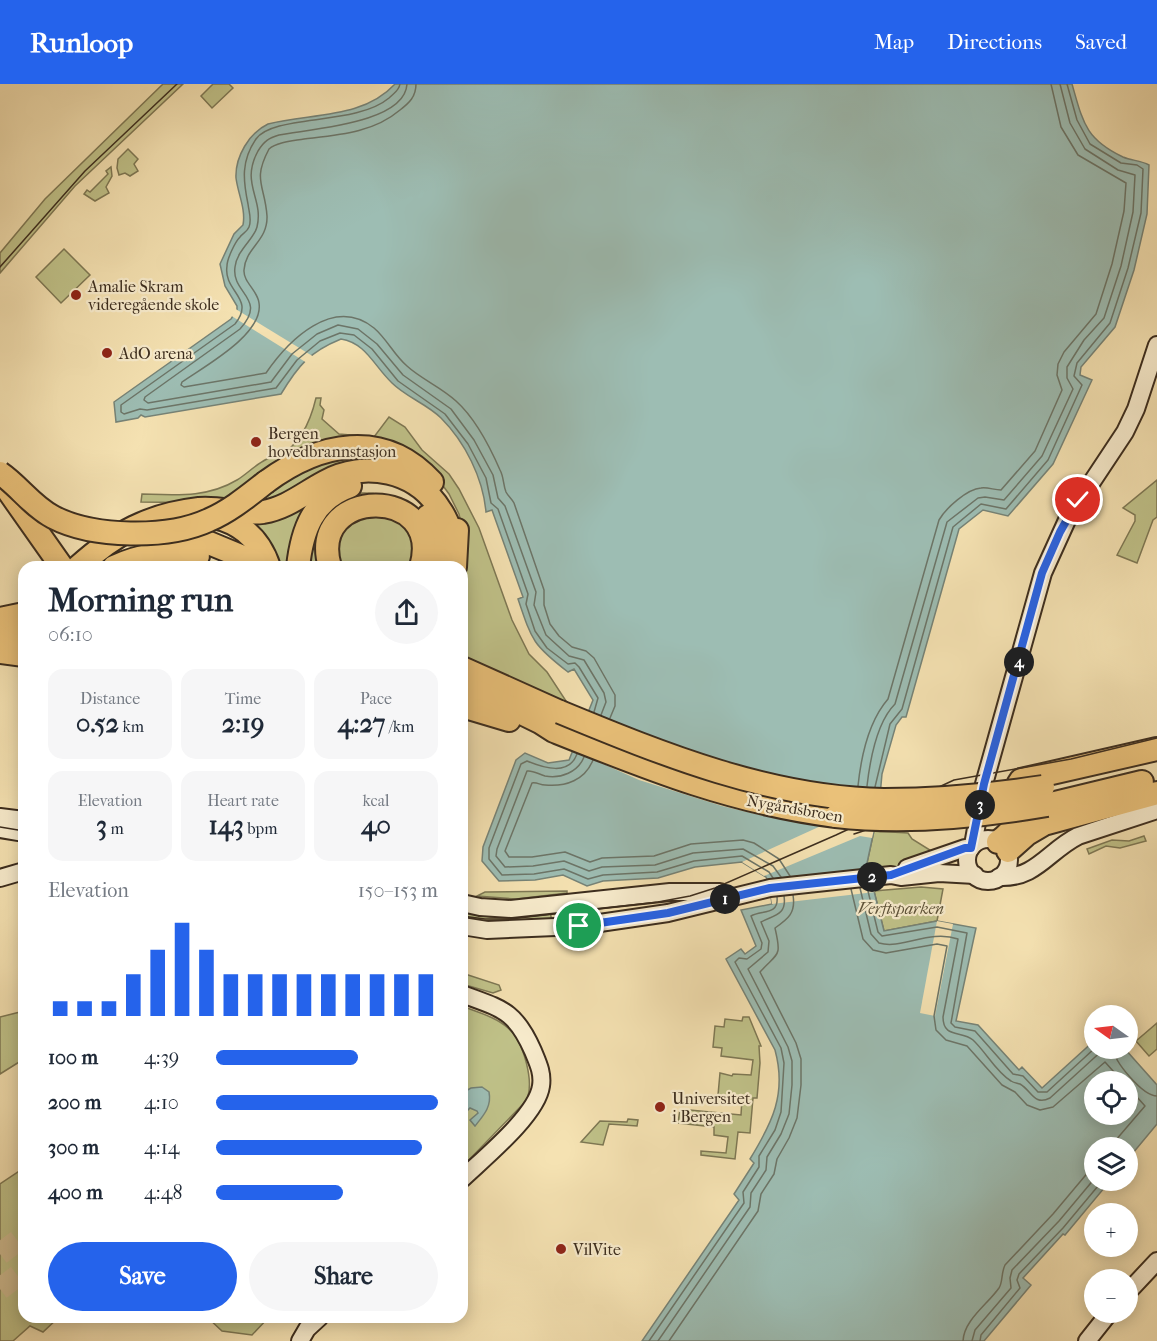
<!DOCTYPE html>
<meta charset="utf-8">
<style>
body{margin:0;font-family:"IM FELL French Canon",serif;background:#f6f6f7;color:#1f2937;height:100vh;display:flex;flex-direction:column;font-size:22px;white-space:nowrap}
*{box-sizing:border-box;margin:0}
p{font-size:20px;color:#747a83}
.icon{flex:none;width:33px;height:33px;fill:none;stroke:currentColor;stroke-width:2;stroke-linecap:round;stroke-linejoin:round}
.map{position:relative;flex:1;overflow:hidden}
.panel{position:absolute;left:18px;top:477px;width:450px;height:762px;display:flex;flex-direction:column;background:#fff;border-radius:18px;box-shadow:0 3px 15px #0003}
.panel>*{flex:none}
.needle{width:39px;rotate:284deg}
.fabs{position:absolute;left:1084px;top:921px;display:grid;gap:12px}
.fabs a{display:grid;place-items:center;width:54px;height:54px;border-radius:50%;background:#fff;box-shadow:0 3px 15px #0003;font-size:30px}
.pin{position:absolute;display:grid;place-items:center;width:51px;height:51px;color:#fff;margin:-26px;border:3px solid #fff;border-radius:50%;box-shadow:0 2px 6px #0007}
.km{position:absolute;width:30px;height:30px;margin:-15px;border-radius:50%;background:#222;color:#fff;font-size:16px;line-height:30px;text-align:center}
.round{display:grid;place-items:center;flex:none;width:63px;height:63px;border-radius:32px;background:#f6f6f7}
.summary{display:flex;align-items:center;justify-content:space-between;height:102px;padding:0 30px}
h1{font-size:33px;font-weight:700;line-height:45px}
.metrics{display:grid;grid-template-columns:repeat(3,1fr);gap:9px;height:102px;padding:6px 30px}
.metrics div{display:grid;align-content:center;border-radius:15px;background:#f6f6f7;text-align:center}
.metrics b{font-size:26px;font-weight:700}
.metrics small{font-size:16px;font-weight:400}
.metrics p{font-size:16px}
.chart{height:168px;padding:12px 30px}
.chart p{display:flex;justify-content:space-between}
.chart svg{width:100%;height:108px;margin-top:6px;stroke:#2563eb;stroke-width:6}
.primary-button{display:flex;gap:12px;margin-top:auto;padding:12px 30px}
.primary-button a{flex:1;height:69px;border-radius:36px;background:#2563eb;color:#fff;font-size:24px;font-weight:700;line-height:69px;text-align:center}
.primary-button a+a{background:#f6f6f7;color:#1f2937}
ul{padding:0 30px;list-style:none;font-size:20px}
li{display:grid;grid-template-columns:96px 72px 1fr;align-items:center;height:45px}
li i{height:15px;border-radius:8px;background:#2563eb}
header{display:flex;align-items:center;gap:36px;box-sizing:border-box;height:84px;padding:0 30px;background:#2563eb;color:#fff}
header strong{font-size:28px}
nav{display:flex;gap:33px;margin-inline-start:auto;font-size:21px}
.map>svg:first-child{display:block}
.green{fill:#c0c289;stroke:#7e7854;stroke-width:1.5}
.water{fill:#9dbdb3;stroke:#768377;stroke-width:1.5;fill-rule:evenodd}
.pier{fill:#f5e2b2}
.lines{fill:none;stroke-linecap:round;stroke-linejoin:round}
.shore{stroke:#6c7568;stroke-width:1.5}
.highway-tunnel{stroke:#d0be94;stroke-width:22;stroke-dasharray:22 11;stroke-linecap:butt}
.secondary-casing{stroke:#3c2d1e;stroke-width:20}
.highway-casing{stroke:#3c2d1e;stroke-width:26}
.secondary{stroke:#f8eccd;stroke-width:16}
.highway{stroke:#eac179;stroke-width:22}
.tram{stroke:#3c2d1e;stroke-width:1.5}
.highway-bridge-casing{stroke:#3c2d1e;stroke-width:26;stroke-linecap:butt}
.highway-bridge{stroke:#eac179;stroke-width:22}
.route-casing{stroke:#fff;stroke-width:12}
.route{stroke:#2563eb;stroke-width:8}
.poi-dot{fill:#8f2418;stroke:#f8eccd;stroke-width:2}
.labels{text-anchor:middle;stroke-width:4.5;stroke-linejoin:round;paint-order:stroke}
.poi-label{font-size:16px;fill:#3c2d1e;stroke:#f8eccd;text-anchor:start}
.street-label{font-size:16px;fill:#3c2d1e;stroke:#f8eccd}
.park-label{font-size:16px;font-style:italic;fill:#5d5239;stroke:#f8eccd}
</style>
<header>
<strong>Runloop</strong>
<nav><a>Map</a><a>Directions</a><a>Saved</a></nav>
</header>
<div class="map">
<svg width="1157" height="1257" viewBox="0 0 1157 1257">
<rect width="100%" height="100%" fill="#f5e2b2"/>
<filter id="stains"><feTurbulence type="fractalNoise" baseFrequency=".00333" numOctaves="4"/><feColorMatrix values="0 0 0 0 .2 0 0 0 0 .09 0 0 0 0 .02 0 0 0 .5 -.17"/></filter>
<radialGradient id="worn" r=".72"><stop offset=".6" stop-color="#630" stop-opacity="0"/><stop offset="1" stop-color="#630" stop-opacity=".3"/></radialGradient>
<g class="green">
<polygon points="163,0 183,0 75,102 0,189 0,169 45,115"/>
<polygon points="213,0 229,0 233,4 212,24 201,12"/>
<polygon points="128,65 138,75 134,80 138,87 130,92 125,89 119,91 117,84 118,75"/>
<polygon points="111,83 112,92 106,103 109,109 95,117 84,110 87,106 90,108 108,90 106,87"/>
<polygon points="64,165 90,191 61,219 36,193"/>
<path d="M316,314h5l-1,7 4,5 -2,9 17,15 35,3 15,-20 16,10 17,23 27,24 10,15 20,39 33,92 17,34 18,18 21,32 -106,-47 1,-126 -4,-17 -10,-20 -13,-18 -71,-36 -137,63 -87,-1 1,-8c34,1 65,4 95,-14 10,-6 19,-16 30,-21 4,-2 9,-2 13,-4 21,-11 31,-36 36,-57z"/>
<polygon points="386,372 313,397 259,420 258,412 311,374"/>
<polygon points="1157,396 1157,433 1153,436 1137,479 1117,471 1135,437 1135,431 1123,424"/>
<polygon points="318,408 294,483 282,483 273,479 239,432"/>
<path d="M361,409c37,-2 46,23 67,49l-65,-42 -38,67h-17v-17l18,-40z"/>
<polygon points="381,426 413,448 415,483 336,483 334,475 342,442"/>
<polygon points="874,747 908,749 912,755 933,768 905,782 869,787 867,779"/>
<polygon points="1144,752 1146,757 1120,764 1106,762 1089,770 1087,765 1112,756 1129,757"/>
<polygon points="921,803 943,805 937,837 884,847 874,807"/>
<polygon points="567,807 567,809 516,815 477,812 485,808"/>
<polygon points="550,824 552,841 462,840 462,828 491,833"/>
<polygon points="462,889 499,901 501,906 493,909 462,900"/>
<path d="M462,922c15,6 34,11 46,22 16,14 27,55 18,73l-64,66z"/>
<polygon points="24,927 24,975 0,990 0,933"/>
<polygon points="743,933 749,933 761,962 759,962 760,979 757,1014 753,1014 750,1049 738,1048 735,1075 701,1071 701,1067 726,1069 728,1053 714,1051 714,1043 678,1039 680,1025 741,1031 742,1014 718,1011 720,989 732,992 733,990 751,991 753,976 721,972 722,964 713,963 715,942 724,943 725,935 742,937"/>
<polygon points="1157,939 1157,965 1149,972 1136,957"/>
<polygon points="628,1035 638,1036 637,1042 609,1040 603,1061 581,1058 600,1037 627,1038"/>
<polygon points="24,1084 24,1233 59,1233 43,1248 30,1242 13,1257 0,1257 0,1100"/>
<polygon points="207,1233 269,1233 252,1251 222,1247"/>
</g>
<g class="water">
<path d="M395,0h677c11,38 13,55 51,73 9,4 17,3 26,8l-2,49 -13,56 -19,57 -34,40 -1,8 12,5 -39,84 -45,52 -25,-6 -24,19 -53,188h-4l-6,8 -14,49 -3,33 -12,56 17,68 53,-10 39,7 -20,93 22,4 41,45 3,-3 20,21 53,-48v8l30,1 32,36v39l-29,35v-11h-33v32l15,1 -45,54 -2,-1 -40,44 8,7 -47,56h-342l97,-141 -5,-6 20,-31 -4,-4c22,-36 37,-65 25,-109l-49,-91 15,-10 4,5 11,-8 -15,-36 31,-6 -3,-20 -3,-7 -24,-15 -47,5 -37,11 -55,3 -16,5 -24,-11 -28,5 -36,1 -17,-20 1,-14 33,-87 9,-7 23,10 21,-3 24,-60 -19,-31 -6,3c-35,-27 -36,-31 -50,-73l5,-2 -31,-87 -6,2c-3,-34 -21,-70 -45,-94 -14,-14 -35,-21 -49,-35 -18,-17 -26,-40 -51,-44 -32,13 -43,27 -60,55l-136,23 -4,-2 -3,3 -22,4 -2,-20 117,-83 6,-9v-4l-12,-20 -5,-22 14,-30 9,-9c3,-16 -5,-31 -7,-47 -1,-21 13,-45 32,-54 43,-11 95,-5 127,-40zM1095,998h33v32h-33z"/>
<path d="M482,1003l7,5c3,15 -6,24 -14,34l-5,-6 8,-7 -1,-2 -7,-3 -8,8v-23l9,-5z"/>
</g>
<g class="pier">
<polygon points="234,224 314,273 307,279 230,231"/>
<polygon points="570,665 874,745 872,754 860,752 764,792 742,778 823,741 764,732 722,722 639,696"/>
<polygon points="869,787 875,808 772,820 769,800"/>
<polygon points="937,837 953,840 935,932 920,929"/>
</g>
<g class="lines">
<g class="shore">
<path d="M400,0c-1,7 -6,9 -11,14 -33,28 -115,16 -133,41 -15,22 -13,41 -8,65 1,8 4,16 1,23 -2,5 -6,6 -9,10 -5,5 -13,22 -13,29 -4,26 29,32 8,58l-114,81v7l3,2 16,-5 7,1 129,-22 21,-28 23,-19 20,-8 14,2 18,14 26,32 47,33 23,30 18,34 5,25 7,6 30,85 -2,10 9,27 12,17 21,16 7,-1 4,4 19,31 -4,14"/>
<path d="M407,0c-2,40 -99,45 -128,51 -10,3 -15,6 -21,16 -18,33 6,47 -1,76 -3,12 -20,23 -22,40 -4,27 33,31 5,62l-95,68 -1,3 4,3 123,-21 21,-28 25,-20 21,-9 20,4 19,15 26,31 48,34 23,31 19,35 5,23 7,8 31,86 -2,13 12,30 23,21 15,4 20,33 2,9 -5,13"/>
<path d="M416,0c0,13 -7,19 -16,26 -27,23 -62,25 -96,29 -11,2 -27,3 -35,10 -17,32 -4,36 -2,67 1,25 -22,32 -23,54 -1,12 14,21 15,33 5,31 -54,63 -77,79l-1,3 3,2 82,-14c22,-32 67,-78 108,-45 13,11 20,27 33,38 14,13 34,21 49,35 19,17 34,46 44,69 4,7 3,15 6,22 2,4 6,7 8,11l30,87v15l6,19 9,12 13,11 14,4 8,7 21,37v11l-5,12"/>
<path d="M577,670c-8,22 -33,14 -50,7l-6,3 -32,84v11l13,16 32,-1 30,-5 24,10 15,-4 54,-3 37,-11 48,-5 27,16 4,6"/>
<path d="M584,673c-6,15 -23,22 -39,19 -7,-2 -12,-6 -18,-5l-30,78 -1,7 9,11 28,-1 31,-5 25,10 13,-4 53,-2 38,-12 50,-4 30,17 8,11"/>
<path d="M593,676c-8,20 -27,27 -48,25 -5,0 -8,-3 -13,-2l-27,68 4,6h23l33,-5 25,10 12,-4 52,-2 37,-12 52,-4 11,3 25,16 11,17"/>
<path d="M858,702c3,-29 11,-65 30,-87l51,-179c7,-12 28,-31 42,-32 7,-1 13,2 20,2l34,-39 27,-61 -5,-15 1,-11 6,-12 32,-38 16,-50 12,-53 2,-28 -48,-28 -17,-28 -10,-43"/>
<path d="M867,702c3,-26 9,-63 28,-82l52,-182 31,-24 7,-1 19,3 38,-44 31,-67 -6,-11v-11l17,-27 20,-22 17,-52 12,-54 2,-37 -17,-5 -33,-21 -15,-26 -10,-39"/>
<polyline points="875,703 890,640 902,625 953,443 981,420 1006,425 1048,376 1082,301 1074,292 1077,279 1110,239 1128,184 1141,129 1143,85 1137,81 1121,79 1090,60 1077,36 1067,0"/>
<polyline points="867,803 878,848 882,852 937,843 967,849 951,939 955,943 975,947 1013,990 1023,992 1038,1008 1047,1008 1095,964"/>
<path d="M860,804l11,46 8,9c23,7 50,-14 79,-4l-15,78c0,22 19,13 30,23 13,12 23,32 38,41 3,2 6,2 9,3 12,7 14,22 30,14l55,-50"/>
<polyline points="851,805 863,855 873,866 886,869 937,860 947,862 934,932 936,946 946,956 967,962 1002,1001 1015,1008 1027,1021 1040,1026 1053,1023 1105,978 1123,998"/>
<path d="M1113,964c1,14 30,48 44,48"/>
<polyline points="1109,1064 1145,1022 1128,1003"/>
<path d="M649,1257l95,-138 -1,-11 16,-25v-11l16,-26 6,-18 3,-49 -3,-15 -46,-86 4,-4 8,1 14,-10 1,-6 -11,-27c11,-6 28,-1 26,-19"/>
<path d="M658,1257l92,-134 1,-14 15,-23 1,-13 14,-23 8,-20 3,-29v-24l-4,-14 -40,-78 20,-17 1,-11 -8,-19c13,-7 26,-7 23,-26"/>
<path d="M669,1257l89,-130 3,-17 13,-20 3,-15 12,-21 8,-20 4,-33v-26l-5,-16 -36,-71c18,-20 22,-14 15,-44 13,-9 21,-15 18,-33"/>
<path d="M963,1257c1,-21 24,-36 36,-53 4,-6 2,-15 6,-23l48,-51 42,-50"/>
<polyline points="972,1257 975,1246 1011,1204 1010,1194 1012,1186 1059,1137 1095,1094"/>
<polyline points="980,1257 981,1251 1020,1204 1017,1196 1019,1190 1063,1144 1103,1096"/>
</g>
<g class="highway-tunnel">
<polyline points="0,1170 24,1152"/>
<polyline points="0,1205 24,1187"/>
</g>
<defs>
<g id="secondary">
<polyline points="0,733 24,736"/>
<polyline points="0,745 24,749"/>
<circle cx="988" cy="776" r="21"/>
<polyline points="973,761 984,700 1043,489 1068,434 1125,348 1136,325 1157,261"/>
<polyline points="907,784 965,764 971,764"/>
<path d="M999,793c37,2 49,-26 79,-41l79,-26"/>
<polyline points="0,794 24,787"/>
<polyline points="462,819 480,823 511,825 670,808 720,808"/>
<polyline points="462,842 487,846 579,842 668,829 770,804 891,791 901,793 939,789 975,791"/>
<path d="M462,910c40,15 53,16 71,57 5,12 10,22 8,35 -4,29 -57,72 -79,93"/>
<polyline points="1128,1208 1157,1177"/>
<polyline points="300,1257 307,1245 320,1233"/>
<polyline points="1087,1257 1110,1228"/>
</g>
<g id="highway">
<polyline points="0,395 62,483"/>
<path d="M266,398c53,-39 117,-54 166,0"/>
<polyline points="428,432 436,450 437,483"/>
<path d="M214,433c28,6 46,23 55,50"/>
<polyline points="157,452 209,459 267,483"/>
<path d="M78,483c38,-34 70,-52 121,-58 22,-2 43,6 64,3 24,-4 41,-19 62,-30 40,-22 92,-12 116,29 7,10 10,22 15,33"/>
<path d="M114,483c26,-12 56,-17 84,-11"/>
<path d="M298,483c4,-37 15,-68 52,-81"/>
<path d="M330,483c-24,-81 115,-83 91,0"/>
<polyline points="455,483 457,446"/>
<polyline points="0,535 24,530"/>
<polyline points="0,556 24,550"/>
<polyline points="0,568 24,571"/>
<polyline points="462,584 560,628"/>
<path d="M462,600l78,38 14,9c95,38 179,72 282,85"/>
<polyline points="462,622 509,636"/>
<polyline points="1047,721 1142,698"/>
<path d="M998,758c37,-27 7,-40 23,-62l136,-31"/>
<polyline points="1008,767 1027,750 1044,740 1157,709"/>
</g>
</defs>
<use href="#secondary" class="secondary-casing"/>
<use href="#highway" class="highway-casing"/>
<use href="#secondary" class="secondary"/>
<use href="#highway" class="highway"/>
<g class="tram">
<polyline points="0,183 85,87 177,0"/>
<polyline points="0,743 24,747"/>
<path d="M854,750c46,-14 87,-40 133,-54"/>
<polyline points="462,832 485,835 510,835 658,818 690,812 715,804 836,751 954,696 1071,675 1157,654"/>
</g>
<defs>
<g id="highway-bridge">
<path d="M0,389c19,13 32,33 53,44 40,21 115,22 156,3 21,-9 39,-24 57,-38"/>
<path d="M560,628c104,43 210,86 324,88 53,0 106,-5 159,-13"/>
<path d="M836,732c70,8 141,1 211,-11"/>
</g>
</defs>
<use href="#highway-bridge" class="highway-bridge-casing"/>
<use href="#highway-bridge" class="highway-bridge"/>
</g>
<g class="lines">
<defs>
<polyline id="route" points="579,842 668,829 770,804 891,791 965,764 971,764 984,700 1042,489 1060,448 1078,416"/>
</defs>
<use href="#route" class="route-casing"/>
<use href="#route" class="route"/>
</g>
<g class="poi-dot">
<circle cx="76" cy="211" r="6"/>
<circle cx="107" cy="269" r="6"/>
<circle cx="256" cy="358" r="6"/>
<circle cx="660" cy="1023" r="6"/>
<circle cx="561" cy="1165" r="6"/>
</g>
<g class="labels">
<g class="poi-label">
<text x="88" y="208">Amalie Skram<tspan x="88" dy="18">videregående skole</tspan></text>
<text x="119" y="275">AdO arena</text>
<text x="268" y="355">Bergen<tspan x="268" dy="18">hovedbrannstasjon</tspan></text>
<text x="672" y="1020">Universitet<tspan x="672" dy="18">i Bergen</tspan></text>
<text x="573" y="1171">VilVite</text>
</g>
<g class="street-label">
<text transform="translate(795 724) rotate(10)" y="6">Nygårdsbroen</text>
</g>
<g class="park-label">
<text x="901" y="830">Verftsparken</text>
</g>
</g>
<rect width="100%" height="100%" filter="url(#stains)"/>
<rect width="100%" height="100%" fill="url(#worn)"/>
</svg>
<div class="fabs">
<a><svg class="needle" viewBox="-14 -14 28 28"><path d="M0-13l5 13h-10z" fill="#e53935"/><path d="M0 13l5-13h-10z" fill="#747a83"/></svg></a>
<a><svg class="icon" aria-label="locate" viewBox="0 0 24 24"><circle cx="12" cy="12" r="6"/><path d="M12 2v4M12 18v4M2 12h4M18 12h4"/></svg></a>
<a><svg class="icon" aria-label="layers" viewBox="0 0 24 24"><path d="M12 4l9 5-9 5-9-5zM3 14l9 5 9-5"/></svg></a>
<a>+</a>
<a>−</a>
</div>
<div class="pin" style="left:579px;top:842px;background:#1e9e55"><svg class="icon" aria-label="arrive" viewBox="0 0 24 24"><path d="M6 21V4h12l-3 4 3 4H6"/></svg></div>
<div class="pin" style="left:1078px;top:416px;background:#d93025"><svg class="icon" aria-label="check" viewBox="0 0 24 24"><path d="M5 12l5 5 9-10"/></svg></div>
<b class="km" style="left:725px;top:815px">1</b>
<b class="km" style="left:872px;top:793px">2</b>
<b class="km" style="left:980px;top:721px">3</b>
<b class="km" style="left:1019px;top:578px">4</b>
<section class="panel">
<div class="summary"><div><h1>Morning run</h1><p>06:10</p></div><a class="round"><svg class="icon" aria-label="share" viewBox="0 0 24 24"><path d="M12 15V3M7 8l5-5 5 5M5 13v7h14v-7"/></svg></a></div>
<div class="metrics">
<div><p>Distance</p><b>0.52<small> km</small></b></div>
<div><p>Time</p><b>2:19</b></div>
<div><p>Pace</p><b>4:27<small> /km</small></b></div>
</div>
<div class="metrics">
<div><p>Elevation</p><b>3<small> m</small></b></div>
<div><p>Heart rate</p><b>143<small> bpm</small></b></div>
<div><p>kcal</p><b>40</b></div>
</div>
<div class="chart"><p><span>Elevation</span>150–153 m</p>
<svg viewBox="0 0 160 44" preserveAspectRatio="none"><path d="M5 44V38M15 44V38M25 44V38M35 44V27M45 44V17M55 44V6M65 44V17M75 44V27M85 44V27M95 44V27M105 44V27M115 44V27M125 44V27M135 44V27M145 44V27M155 44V27"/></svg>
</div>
<ul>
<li><b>100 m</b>4:39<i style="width:64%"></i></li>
<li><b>200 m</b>4:10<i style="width:100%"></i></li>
<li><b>300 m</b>4:14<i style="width:93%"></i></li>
<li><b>400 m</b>4:48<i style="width:57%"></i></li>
</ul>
<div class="primary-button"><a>Save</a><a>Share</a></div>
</section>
</div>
